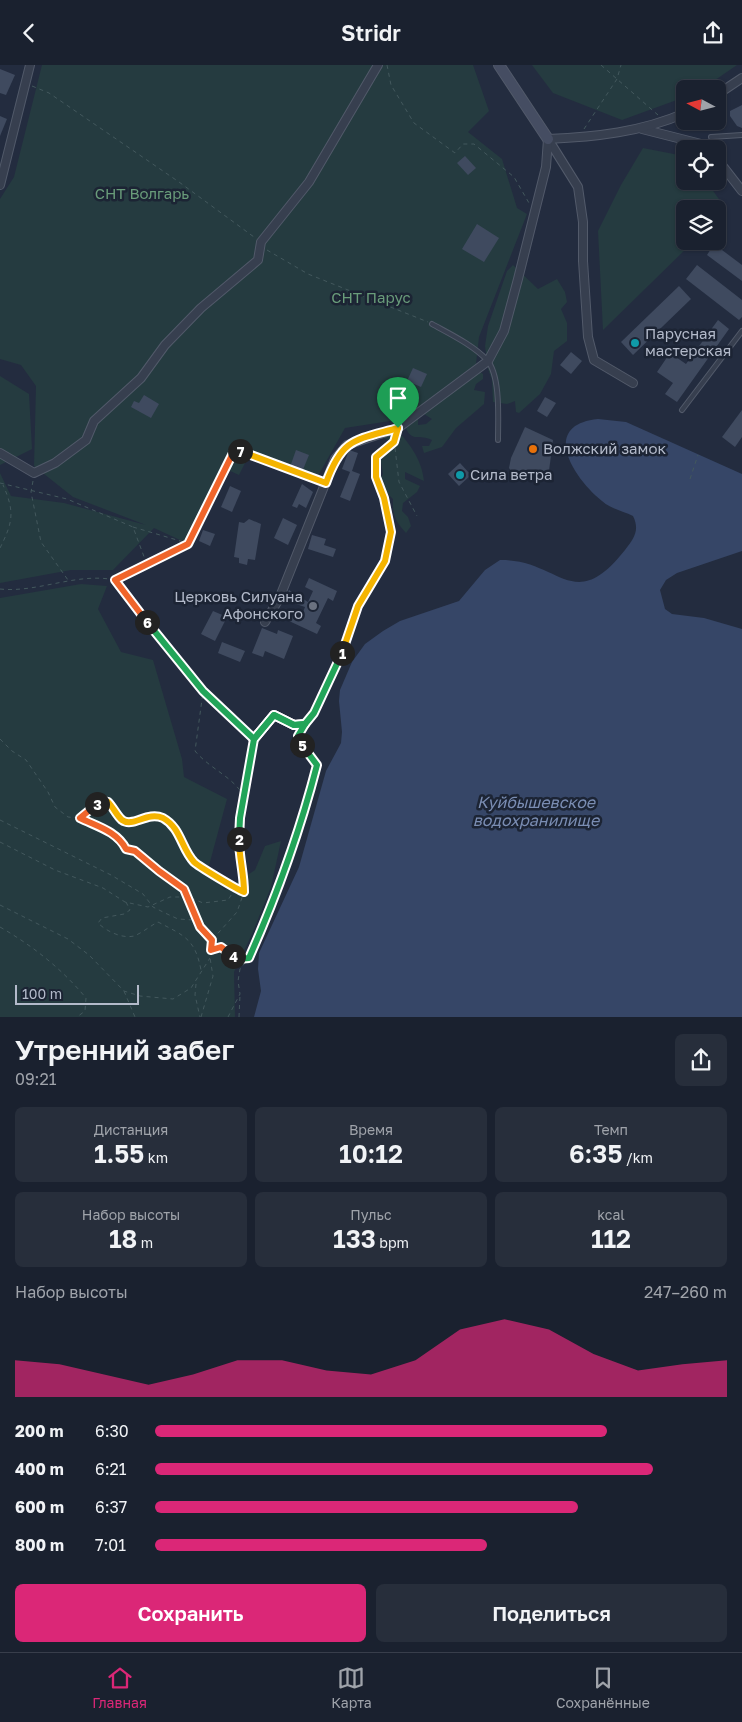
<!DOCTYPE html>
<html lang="ru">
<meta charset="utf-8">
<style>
body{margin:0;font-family:"Golos Text",sans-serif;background:#272e3b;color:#f1f3f6;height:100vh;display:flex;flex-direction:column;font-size:19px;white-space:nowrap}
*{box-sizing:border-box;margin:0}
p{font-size:16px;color:#9fa3aa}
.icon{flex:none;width:28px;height:28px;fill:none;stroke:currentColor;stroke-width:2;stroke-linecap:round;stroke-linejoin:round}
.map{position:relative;height:952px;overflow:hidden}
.side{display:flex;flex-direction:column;background:#1a212f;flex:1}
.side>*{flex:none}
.needle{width:32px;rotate:277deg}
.tools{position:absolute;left:676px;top:15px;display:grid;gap:10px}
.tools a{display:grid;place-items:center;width:50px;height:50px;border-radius:8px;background:#1a212f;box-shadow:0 1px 4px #0004,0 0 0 1px #383e4b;font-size:25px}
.scale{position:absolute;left:15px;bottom:12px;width:124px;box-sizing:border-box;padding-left:5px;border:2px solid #b3baca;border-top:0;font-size:14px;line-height:18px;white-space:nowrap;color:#b3baca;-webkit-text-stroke:4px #1c2434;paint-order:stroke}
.pin{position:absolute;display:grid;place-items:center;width:42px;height:42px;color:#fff;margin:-51px -21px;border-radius:50% 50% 50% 0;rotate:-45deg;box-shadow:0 0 5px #0007}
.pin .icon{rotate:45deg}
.km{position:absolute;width:25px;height:25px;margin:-12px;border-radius:50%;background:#222;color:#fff;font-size:14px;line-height:25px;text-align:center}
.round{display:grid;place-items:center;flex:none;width:52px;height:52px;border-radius:8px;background:#272e3b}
.headline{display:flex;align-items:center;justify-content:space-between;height:85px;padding:0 15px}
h1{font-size:28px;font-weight:600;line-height:38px}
.metrics{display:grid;grid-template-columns:repeat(3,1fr);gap:8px;height:85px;padding:5px 15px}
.metrics div{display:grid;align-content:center;border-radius:8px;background:#272e3b;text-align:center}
.metrics b{font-size:25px;font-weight:600}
.metrics small{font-size:14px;font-weight:400}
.metrics p{font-size:14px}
.chart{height:140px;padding:10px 15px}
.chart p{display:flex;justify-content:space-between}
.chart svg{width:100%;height:90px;margin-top:5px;fill:#db2777;opacity:.7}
.primary-button{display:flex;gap:10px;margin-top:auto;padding:10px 15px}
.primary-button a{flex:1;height:58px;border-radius:8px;background:#db2777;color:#fff;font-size:20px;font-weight:600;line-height:58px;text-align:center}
.primary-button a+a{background:#272e3b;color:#f1f3f6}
ul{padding:0 15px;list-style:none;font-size:16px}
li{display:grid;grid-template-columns:80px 60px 1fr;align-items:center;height:38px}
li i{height:12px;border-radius:6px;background:#db2777}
header{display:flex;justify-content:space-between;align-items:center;height:65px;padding:0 15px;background:#1a212f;font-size:22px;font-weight:600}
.dock{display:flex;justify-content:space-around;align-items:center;height:70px;border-top:1px solid #383e4b;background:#1a212f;font-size:14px;color:#9fa3aa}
.dock a{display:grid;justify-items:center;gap:2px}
.dock .on{color:#db2777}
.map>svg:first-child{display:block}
.green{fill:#253b40}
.water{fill:#364667}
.building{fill:#3f4a5f}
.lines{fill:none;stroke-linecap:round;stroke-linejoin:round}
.lane-casing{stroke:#525a6a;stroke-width:6}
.street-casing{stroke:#525a6a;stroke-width:10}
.secondary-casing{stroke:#525a6a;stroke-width:12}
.path{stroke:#43585d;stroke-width:1;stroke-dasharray:4 4;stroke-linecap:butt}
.lane{stroke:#373f4f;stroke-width:4}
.street{stroke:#373f4f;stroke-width:8}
.secondary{stroke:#454d62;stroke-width:10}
.split-1-casing{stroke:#fff;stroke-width:10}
.split-2-casing{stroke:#fff;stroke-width:10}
.split-3-casing{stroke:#fff;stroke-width:10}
.split-4-casing{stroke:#fff;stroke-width:10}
.split-5-casing{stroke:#fff;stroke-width:10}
.split-6-casing{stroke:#fff;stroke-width:10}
.split-7-casing{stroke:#fff;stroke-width:10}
.split-8-casing{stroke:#fff;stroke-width:10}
.split-1{stroke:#f5b400;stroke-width:6}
.split-2{stroke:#22a559;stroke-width:6}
.split-3{stroke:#f5b400;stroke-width:6}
.split-4{stroke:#f0652b;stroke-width:6}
.split-5{stroke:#22a559;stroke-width:6}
.split-6{stroke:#22a559;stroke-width:6}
.split-7{stroke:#f0652b;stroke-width:6}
.split-8{stroke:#f5b400;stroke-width:6}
.culture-dot{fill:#0f9aa8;stroke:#1c2434;stroke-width:2}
.food-dot{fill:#e8710a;stroke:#1c2434;stroke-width:2}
.worship-dot{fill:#6b7280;stroke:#1c2434;stroke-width:2}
.labels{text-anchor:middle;stroke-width:5;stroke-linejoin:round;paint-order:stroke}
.park-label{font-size:15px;fill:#699c7a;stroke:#1c2434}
.poi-label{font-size:15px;fill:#b3baca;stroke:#1c2434;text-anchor:start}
.water-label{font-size:16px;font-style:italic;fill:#7a8db3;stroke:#1c2434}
</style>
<header><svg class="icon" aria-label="back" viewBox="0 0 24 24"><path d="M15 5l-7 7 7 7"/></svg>Stridr<svg class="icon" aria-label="share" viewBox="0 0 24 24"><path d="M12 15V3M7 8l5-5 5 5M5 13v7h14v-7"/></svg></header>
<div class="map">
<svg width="742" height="952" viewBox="0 0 742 952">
<rect width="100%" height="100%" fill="#232c3f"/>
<g class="green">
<polygon points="42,0 473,0 489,46 468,67 502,94 517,143 527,149 479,272 476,299 403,354 345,363 314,418 248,392 239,410 228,405 193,481 154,463 113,505 71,505 0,518 0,408 11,431 64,438 146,460 73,432 34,401 36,321 21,300 0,294 0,134 14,112"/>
<polygon points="532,0 737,0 702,24 685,24 685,32 622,55 553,28"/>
<polygon points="643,83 684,91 685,116 706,116 726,144 718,153 718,144 685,144 685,176 694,176 603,265 598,166 621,120"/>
<polygon points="513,200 538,224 557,214 565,227 567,237 561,244 567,258 567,276 554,286 551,309 540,329 519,348 516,347 515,336 507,339 493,337 492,315 488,304 485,281 488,261 507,206"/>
<path d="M475,304l8,5v5l-7,5 -2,6 11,2 -1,12 -28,24 -14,19 -18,6 -2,-7h7l3,-6c-13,-7 -20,4 -27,-14l5,-9 8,2v6l8,-1 6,-5 -8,-5 2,-5c21,-9 31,-27 49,-40z"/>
<polygon points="0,311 29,329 32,384 0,400"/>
<path d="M393,361c15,15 29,33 31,55l-19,-9v7l15,7 -3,6 -14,11 -1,8 6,6 3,9 -5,7c-10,-11 -14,-18 -13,-34l-6,-6 -7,-14 3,-5 -4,-25 9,1 9,-6 -16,-7 1,-9z"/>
<polygon points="81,519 107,521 98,544 121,587 153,595 182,694 184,712 227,734 207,808 225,825 255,805 265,781 281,776 271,822 252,869 234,907 235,952 0,952 0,533"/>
</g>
<path class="water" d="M598,354l28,3 116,52v77l-65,22 -11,7 -6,10 5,19 7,5 32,4 38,11v388h-488l7,-26 -3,-22 1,-16 40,-86 27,-96 15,-28 1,-11 -3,-31 1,-11 12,-28 13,-18 18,-13 17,-10 59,-20 26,-31 15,-10c60,-1 73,56 125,-10 9,-11 15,-20 8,-34 -10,-5 -22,-7 -31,-15 -28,-22 -63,-76 -4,-82z"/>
<g class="building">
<polygon points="0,4 15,10 6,30 0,28"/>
<polygon points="742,40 742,63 737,61 730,51 730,46"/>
<polygon points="0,51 7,54 0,71"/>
<polygon points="465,91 476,103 468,110 457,98"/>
<polygon points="477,159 499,173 484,197 462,184"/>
<polygon points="714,179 742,200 742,216 707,190"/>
<polygon points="697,200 742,235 742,252 739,255 686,214"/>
<polygon points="679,221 691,234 633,290 621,277"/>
<polygon points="718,255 729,264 677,337 665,329 673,318 657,307 670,288 686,299"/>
<polygon points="571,287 582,296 571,309 560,300"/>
<polygon points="413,303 427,309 421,322 407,316"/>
<polygon points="144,330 159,339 151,353 131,342 134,336 139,338"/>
<polygon points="545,332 556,338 547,352 537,346"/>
<polygon points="742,345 742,372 735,382 722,372"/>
<polygon points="525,362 553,375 549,406 519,414 514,410 509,403 511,393"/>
<polygon points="296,385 309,390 302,407 290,402"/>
<polygon points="349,385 358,388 352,406 360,409 350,436 340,432 350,407 342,404"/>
<polygon points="460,398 471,410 459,421 448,409"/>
<polygon points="302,419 313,427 306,443 299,439 297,443 292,441"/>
<polygon points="230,421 241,426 232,447 221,442"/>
<polygon points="283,453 297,460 288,480 274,473"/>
<polygon points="249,454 261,459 255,495 248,494 247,500 239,498 239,493 234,492 239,457 244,458"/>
<polygon points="203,465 215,469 210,481 199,476"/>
<polygon points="312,470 326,474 324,480 336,484 333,492 308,484"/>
<polygon points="309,513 337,526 333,536 328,533 316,558 321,561 317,569 289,556 294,546 302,550 305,542 284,535 289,525 308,537 313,526 305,522"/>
<polygon points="213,546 227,552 215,576 201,569"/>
<polygon points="262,563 277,569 278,565 293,571 284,594 265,586 263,592 252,588"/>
<polygon points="222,577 245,586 240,597 218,588"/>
</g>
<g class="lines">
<defs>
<g id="lane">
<polyline points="711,72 742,70"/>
<path d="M432,259c18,10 41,21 55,36 14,16 11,60 11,80"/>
<polyline points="682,345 742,266"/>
<polyline points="394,377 398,363"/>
</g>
<g id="street">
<polyline points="718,29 742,13"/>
<polyline points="642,64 705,80 708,84"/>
<polyline points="548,74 578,122 583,157 583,196 588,272 594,295 633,318"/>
<path d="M548,74c47,-2 94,-7 137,-26"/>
<polyline points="718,95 742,126"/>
<polyline points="0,120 30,0"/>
<polyline points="0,388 34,408 55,398 86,375 94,356 141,313 165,280 201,243 258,195 261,177 309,117 378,0"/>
<polyline points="265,557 279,534 335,394 347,380 398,363 488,296 504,266 518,214 546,102 548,74"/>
</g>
<polyline id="secondary" points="499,0 548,74"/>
</defs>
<use href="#lane" class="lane-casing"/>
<use href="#street" class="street-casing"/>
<use href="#secondary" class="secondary-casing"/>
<g class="path">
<polyline points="387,0 391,20 414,58 455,88 463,79 474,79 514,112 529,138"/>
<polyline points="601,0 658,50"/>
<polyline points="32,21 49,28 179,117 254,172"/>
<polyline points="584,64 617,14 621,0"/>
<polyline points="267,185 308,209 428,257"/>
<polyline points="395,383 399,417 417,451"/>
<polyline points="690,414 698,390"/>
<polyline points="33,416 31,427 41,477 68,515"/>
<polyline points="0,418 67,434 133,462 146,497"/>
<polyline points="133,462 187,478"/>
<path d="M0,483c13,-26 15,-36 3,-63"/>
<path d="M116,516l87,111 -8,59c15,18 37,25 49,45"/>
<path d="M0,524c38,4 77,-17 115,-9l73,-36 47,-95 82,31"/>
<polyline points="203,627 253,673"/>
<polyline points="0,674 12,686 26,695 48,727 55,742 68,752 79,753 108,765 122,778 126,784 135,786 159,806 184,824 200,862"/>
<polyline points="0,755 111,810 143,829 153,842 165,848 178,854 193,855 211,874"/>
<path d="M0,777l55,28 48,18 22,14 23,5 22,-10h19l14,6 25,-3 7,-11c-10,-9 -34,-20 -41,-28 -12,-14 -14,-34 -32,-43 -15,-7 -29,10 -40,2 -5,-4 -9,-13 -14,-18l-7,-1 -22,17"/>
<polyline points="236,824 244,827"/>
<path d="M126,837l4,8 -6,4 -22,4 -4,5c8,8 24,16 36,13 8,-3 16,-10 24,-14 27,14 37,17 43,48"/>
<polyline points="0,840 68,874 89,890 124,926 140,931 173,934 191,923 210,893"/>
<path d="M0,862c33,19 62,42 86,71l-1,13 -8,6"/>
<polyline points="212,885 221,882 238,894 249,893"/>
<polyline points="196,919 195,930 200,952"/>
<polyline points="124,926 135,952"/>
<polyline points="201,952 213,911 210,893 212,875 237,847 244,827 244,803 239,792 240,753 253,674 274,650 294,659 304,659"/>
<polyline points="228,952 240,929 238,916 240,904 249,893 271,844 312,716 317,699 301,679 298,671 314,648 338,599 358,541 385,496 391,467 384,433 376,412 376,392 390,381"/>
<polyline points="239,952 240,930"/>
</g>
<use href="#lane" class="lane"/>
<use href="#street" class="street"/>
<use href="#secondary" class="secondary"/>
</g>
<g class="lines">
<defs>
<polyline id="split-1" points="342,588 358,541 385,496 391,467 384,433 376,412 376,392 394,377 398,363"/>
<polyline id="split-2" points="239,774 240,753 254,674 274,650 294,660 305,659 314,648 342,588"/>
<path id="split-3" d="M97,739l4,-3 7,1c5,5 9,14 14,18 11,8 25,-9 41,-2 18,10 18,30 31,44 4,4 44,28 50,30 0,-19 -5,-34 -5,-53"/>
<path id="split-4" d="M97,739l-17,14c16,8 37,13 46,31l9,2 24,20 25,18 16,38 12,13 -1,10 10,-3 12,9"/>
<path id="split-5" d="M233,891l5,3 11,-1c28,-63 51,-127 68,-193l-15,-20"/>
<polyline id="split-6" points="147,557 203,626 254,674 274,650 294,660 305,659 298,671 302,680"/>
<polyline id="split-7" points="147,557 115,515 188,479 235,384 240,386"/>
<path id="split-8" d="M240,386l86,32c16,-45 29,-43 72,-55"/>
</defs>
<use href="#split-1" class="split-1-casing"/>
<use href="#split-2" class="split-2-casing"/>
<use href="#split-3" class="split-3-casing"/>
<use href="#split-4" class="split-4-casing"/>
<use href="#split-5" class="split-5-casing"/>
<use href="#split-6" class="split-6-casing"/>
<use href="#split-7" class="split-7-casing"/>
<use href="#split-8" class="split-8-casing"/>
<use href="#split-1" class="split-1"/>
<use href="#split-2" class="split-2"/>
<use href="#split-3" class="split-3"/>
<use href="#split-4" class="split-4"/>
<use href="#split-5" class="split-5"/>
<use href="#split-6" class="split-6"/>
<use href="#split-7" class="split-7"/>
<use href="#split-8" class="split-8"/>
</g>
<g class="culture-dot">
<circle cx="635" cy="278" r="5"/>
<circle cx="460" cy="410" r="5"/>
</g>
<circle class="food-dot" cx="533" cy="384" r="5"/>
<circle class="worship-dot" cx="313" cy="541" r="5"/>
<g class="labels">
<g class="park-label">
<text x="142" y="134">СНТ Волгарь</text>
<text x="371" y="238">СНТ Парус</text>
</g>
<g class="poi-label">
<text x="645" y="274">Парусная<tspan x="645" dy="17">мастерская</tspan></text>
<text x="543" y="389">Волжский замок</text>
<text x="470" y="415">Сила ветра</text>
<text x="303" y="537" text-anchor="end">Церковь Силуана<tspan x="303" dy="17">Афонского</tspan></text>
</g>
<g class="water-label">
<text x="536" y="743">Куйбышевское<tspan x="536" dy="18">водохранилище</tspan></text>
</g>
</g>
</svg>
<div class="tools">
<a><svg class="needle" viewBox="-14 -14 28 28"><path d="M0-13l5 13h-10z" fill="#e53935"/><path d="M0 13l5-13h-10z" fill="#9fa3aa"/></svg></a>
<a><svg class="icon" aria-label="locate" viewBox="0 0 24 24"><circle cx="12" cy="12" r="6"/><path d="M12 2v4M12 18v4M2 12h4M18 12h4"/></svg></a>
<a><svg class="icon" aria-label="layers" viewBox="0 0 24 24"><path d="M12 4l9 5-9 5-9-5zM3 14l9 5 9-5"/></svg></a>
</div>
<div class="scale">100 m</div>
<div class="pin" style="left:398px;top:363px;background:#1e9e55"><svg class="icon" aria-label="arrive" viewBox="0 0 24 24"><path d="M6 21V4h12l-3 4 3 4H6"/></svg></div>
<b class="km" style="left:342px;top:588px">1</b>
<b class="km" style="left:239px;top:774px">2</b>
<b class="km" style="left:97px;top:739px">3</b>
<b class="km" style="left:233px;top:891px">4</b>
<b class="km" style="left:302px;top:680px">5</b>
<b class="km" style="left:147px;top:557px">6</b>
<b class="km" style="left:240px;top:386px">7</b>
</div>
<section class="side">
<div class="headline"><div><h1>Утренний забег</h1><p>09:21</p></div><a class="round"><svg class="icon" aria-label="share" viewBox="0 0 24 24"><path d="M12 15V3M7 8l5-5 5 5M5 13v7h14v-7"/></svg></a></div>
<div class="metrics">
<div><p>Дистанция</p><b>1.55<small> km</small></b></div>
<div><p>Время</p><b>10:12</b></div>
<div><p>Темп</p><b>6:35<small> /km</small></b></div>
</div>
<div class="metrics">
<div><p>Набор высоты</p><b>18<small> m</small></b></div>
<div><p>Пульс</p><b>133<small> bpm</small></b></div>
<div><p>kcal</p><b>112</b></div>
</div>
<div class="chart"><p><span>Набор высоты</span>247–260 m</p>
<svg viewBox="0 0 160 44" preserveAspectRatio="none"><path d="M0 44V26L10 28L20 33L30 38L40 33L50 26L60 26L70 31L80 33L90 26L100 11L110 6L120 11L130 23L140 31L150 28L160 26V44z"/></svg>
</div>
<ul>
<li><b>200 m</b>6:30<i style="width:79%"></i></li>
<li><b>400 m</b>6:21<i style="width:87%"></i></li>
<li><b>600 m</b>6:37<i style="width:74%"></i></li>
<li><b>800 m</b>7:01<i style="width:58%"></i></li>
</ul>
<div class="primary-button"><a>Сохранить</a><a>Поделиться</a></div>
</section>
<nav class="dock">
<a class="on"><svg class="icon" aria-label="home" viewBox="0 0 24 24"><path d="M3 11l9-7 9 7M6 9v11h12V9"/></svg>Главная</a>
<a><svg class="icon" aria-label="map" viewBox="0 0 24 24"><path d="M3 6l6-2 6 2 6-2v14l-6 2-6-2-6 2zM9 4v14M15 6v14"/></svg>Карта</a>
<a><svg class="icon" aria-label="saved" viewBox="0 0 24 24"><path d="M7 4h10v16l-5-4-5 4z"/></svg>Сохранённые</a>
</nav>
